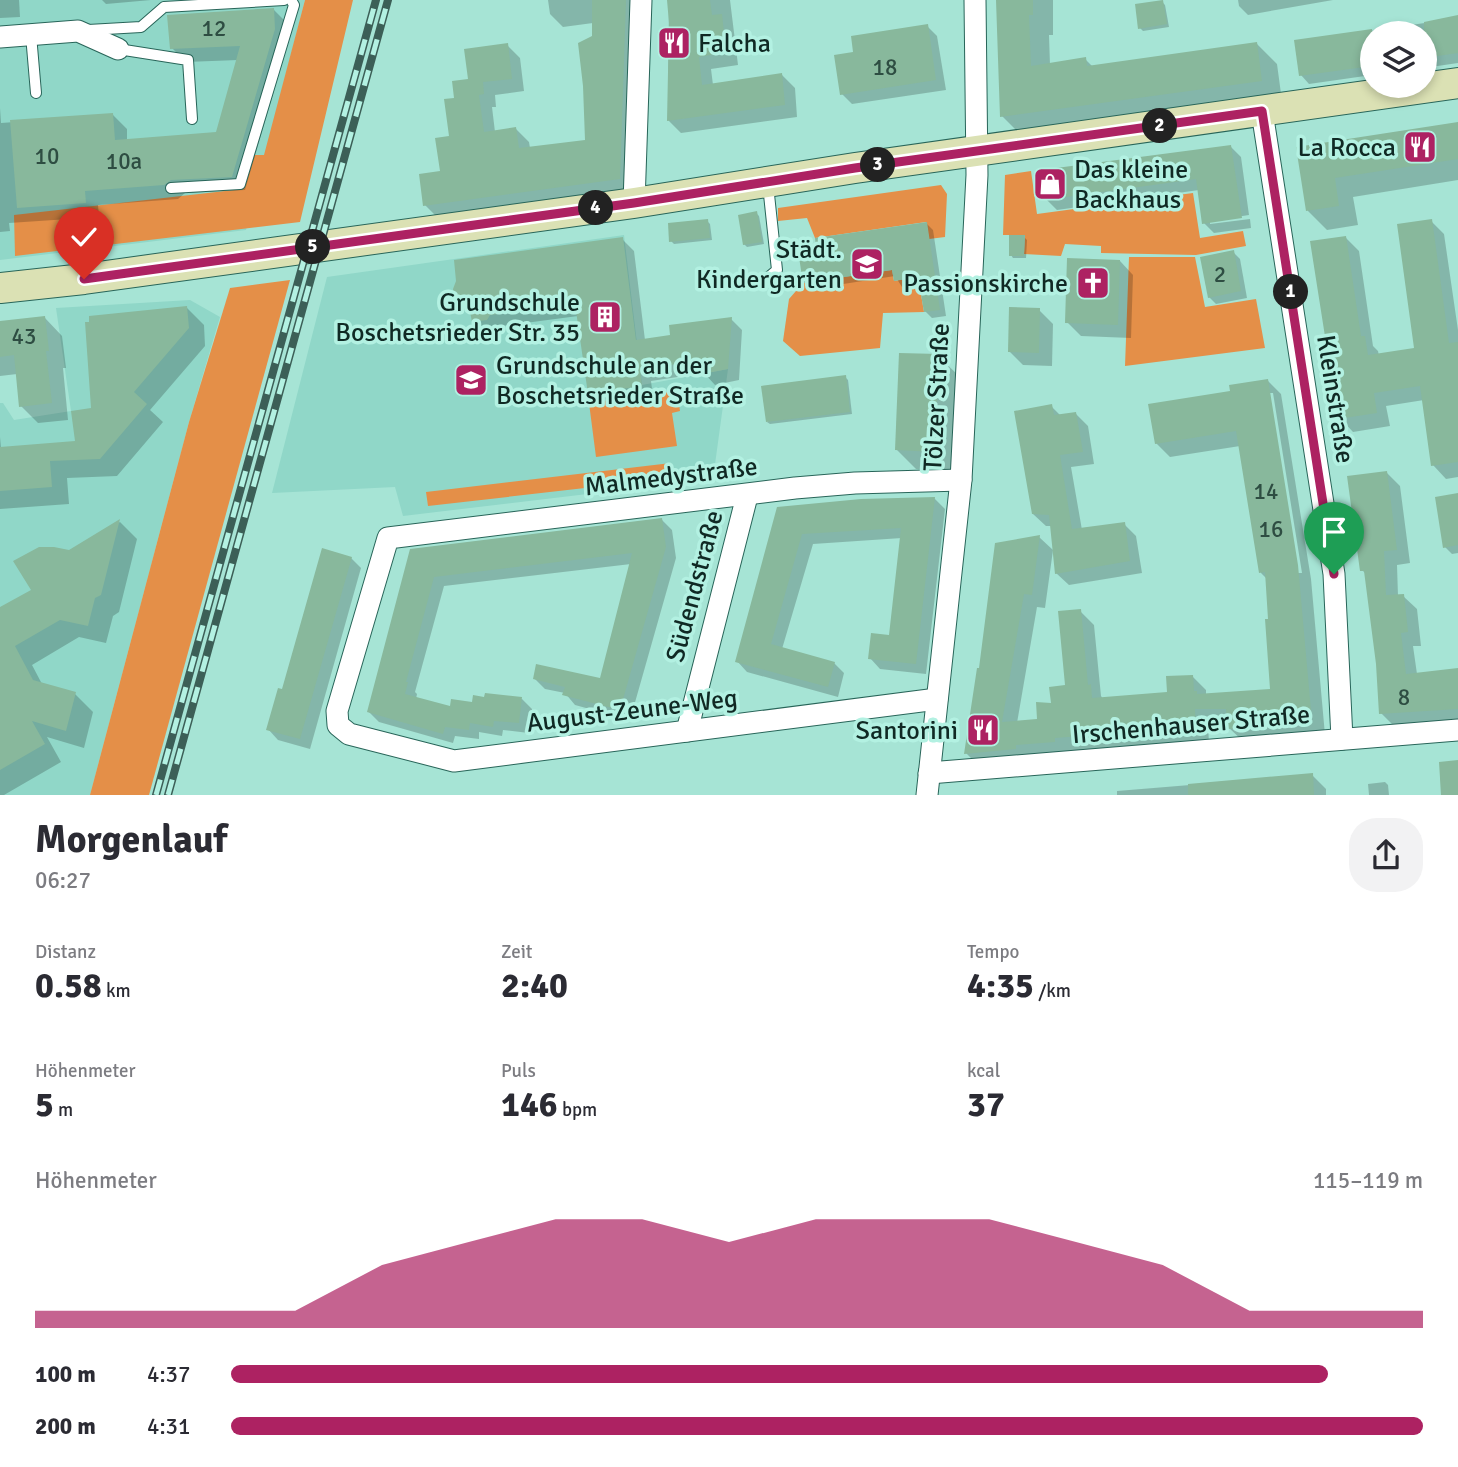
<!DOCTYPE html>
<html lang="de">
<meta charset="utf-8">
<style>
body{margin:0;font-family:Signika,sans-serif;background:#f2f2f3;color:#2b2b33;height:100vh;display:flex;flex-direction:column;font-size:26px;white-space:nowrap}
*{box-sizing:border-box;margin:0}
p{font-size:23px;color:#7c7c81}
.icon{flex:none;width:38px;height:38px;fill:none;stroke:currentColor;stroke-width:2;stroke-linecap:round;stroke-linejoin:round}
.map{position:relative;height:795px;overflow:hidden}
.sheet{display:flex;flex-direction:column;background:#fff;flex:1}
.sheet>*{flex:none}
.tools{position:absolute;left:1360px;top:21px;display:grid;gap:14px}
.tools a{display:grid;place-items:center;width:77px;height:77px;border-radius:50%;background:#fff;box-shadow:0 4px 10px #0003;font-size:35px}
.pin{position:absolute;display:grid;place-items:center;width:60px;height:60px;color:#fff;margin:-72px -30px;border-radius:50% 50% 50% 0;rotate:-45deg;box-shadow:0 0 7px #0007}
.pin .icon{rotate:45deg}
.km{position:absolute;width:35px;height:35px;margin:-18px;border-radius:50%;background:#222;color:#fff;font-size:19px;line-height:35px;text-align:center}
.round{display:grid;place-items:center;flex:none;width:74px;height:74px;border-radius:28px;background:#f2f2f3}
.overview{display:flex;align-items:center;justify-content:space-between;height:119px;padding:0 35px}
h1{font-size:38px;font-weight:700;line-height:52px}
.stats{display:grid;grid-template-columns:repeat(3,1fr);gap:10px;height:119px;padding:7px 35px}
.stats div{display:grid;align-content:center}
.stats b{font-size:35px;font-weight:700}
.stats small{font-size:19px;font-weight:400}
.stats p{font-size:19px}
.chart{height:196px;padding:14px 35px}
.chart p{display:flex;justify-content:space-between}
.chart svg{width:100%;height:126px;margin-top:7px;fill:#ad2262;opacity:.7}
ul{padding:0 35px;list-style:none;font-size:23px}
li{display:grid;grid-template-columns:112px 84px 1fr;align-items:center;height:52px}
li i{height:18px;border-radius:9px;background:#ad2262}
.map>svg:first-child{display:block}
.built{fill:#90d7c8}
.green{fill:#e48f48}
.shadow{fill:#0003;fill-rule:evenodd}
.building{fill:#88b89c}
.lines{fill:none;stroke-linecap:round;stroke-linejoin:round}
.lane-casing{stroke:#286559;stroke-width:12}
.street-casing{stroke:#286559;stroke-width:23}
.secondary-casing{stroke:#286559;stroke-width:32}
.lane{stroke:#fff;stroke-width:10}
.street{stroke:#fff;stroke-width:21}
.secondary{stroke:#dbe1b4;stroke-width:30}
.rail-casing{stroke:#3c5f57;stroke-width:8}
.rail{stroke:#b3f1e2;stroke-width:5;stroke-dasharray:16;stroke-linecap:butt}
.route-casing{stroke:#fff;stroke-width:14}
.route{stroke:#ad2262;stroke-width:9}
.labels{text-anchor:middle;stroke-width:7;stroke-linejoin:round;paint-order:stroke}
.number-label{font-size:23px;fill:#2e4d42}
.poi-label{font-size:26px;fill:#102924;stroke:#b3f1e2;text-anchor:end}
.street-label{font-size:26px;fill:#102924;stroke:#b3f1e2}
</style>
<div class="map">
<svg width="1458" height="795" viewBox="0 0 1458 795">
<rect width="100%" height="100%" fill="#a6e4d5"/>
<g class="built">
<polygon points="0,0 305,0 246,230 0,260"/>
<polygon points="624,235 642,385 728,369 713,479 403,516 395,487 272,493 327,277"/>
<polygon points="190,300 220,317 189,422 90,795 0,795 0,403 3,403 14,420 71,411 56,308"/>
</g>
<g class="green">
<polygon points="305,0 353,0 300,222 15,256 14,215 243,189 252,155 264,155"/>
<polygon points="1031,171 1037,214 1193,193 1200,238 1243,231 1246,246 1196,255 1101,253 1101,246 1065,244 1061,256 1024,254 1025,235 1003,235 1005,175"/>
<polygon points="941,185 947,194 945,237 929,239 926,222 815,238 807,218 778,221 778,208"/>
<polygon points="1129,257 1195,257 1205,307 1256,299 1265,348 1125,366"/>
<polygon points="892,270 894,281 918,277 924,312 883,313 880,348 800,356 783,341 789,299 803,283"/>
<polygon points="290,280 149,795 90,795 189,422 230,288"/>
<polygon points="677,391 680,411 672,413 677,446 596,457 589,403"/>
<polygon points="671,463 673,478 428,506 426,492"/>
</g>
<g class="shadow">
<polygon points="0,0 19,0 20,17 0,18"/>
<polygon points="102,0 151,0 106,4"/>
<polygon points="548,0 638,0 632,191 438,218 425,205 442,173 451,137 456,99 470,80 507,45 520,58 524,91 495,95 496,107 492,107 495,132 516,129 529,142 530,148 587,142 593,23 563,27 550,14"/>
<polygon points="669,0 730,0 738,65 711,69 713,85 782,75 795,88 797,117 681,133 668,120"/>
<polygon points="999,0 1053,0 1053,35 1049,35 1050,65 1085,59 1093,67 1257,44 1277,64 1282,101 1022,136 1002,116"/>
<polygon points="1238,0 1333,0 1248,15 1239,6"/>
<polygon points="1162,2 1165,5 1169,27 1143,31 1140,28"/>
<polygon points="274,10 288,24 288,43 245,190 185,193 178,199 98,205 99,217 9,223 10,231 0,232 0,108 1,123 113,115 127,129 127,141 217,134 238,60 186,62 172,48"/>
<polygon points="1458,16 1458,63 1424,68 1424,33 1372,33 1372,75 1309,84 1301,75 1296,42 1438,21"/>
<polygon points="927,26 937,36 946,90 852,104 842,94"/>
<polygon points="1458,124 1458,180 1353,197 1358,225 1327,230 1308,211 1298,148"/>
<polygon points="1230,146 1241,157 1249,215 1210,221 1210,224 1250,219 1251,228 1214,233 1204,223 1199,190 1057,210 1047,200"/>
<polygon points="756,213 759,216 764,244 747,247 744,244"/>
<polygon points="707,221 710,224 712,240 674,244 671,241"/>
<polygon points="1431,221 1444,234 1458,330 1458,477 1446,479 1433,465 1424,400 1386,406 1390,426 1353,432 1340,418 1346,238 1359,251 1373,346 1378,351 1379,356 1416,350"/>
<polygon points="926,223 933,230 946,316 932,318 925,311 921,284 902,287 895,276 811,289 805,282"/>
<polygon points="1024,237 1027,240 1026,258 1013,258 1011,255"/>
<polygon points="622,239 634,251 645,340 672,336 731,319 742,330 739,380 715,385 704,373 651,381 653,397 602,405 590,393 578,316 502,326 499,331 485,333 473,322 471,308 468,309 456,297"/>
<polygon points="1233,252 1240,259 1247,298 1216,304 1209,297"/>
<polygon points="1120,261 1133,275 1131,338 1081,336 1067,322"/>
<polygon points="186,307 204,325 205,346 150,410 163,422 117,476 67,478 69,504 0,509 0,437 1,448 77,443 93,409"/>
<polygon points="1039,310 1053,324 1052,366 1023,365 1009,351"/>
<polygon points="45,318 62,336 66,368 63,368 68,420 38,423 21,406 17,374 0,376 0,323"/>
<polygon points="938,356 958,375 954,471 916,469 897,450"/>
<polygon points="845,377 848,380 852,414 770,424 767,422"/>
<path d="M1268,381l13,13 30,185 14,156 -82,6 -14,-13v-6h-21l1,23 -86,6 -4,-4 -51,4 -88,16 -14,-14 73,-216 14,13 -8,58 -8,-1 -20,116 22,-2 28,-35 13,-75 14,14 7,71 2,3 65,-5 24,-18 14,14v5l66,-5 -5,-111 -6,-6 -21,-127 -70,11 -14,-14 76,-51zM1269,393h4l29,180h-4z"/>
<polygon points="1051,406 1061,416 1076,414 1088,426 1094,464 1071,467 1082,530 1124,524 1136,536 1142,573 1069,585 1056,573 1052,526 1046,526 1033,514"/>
<polygon points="1386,472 1400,486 1410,563 1397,565 1398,596 1403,596 1417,609 1421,646 1413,646 1417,674 1458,670 1458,722 1395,727 1381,713 1377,663 1366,574 1362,570"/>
<polygon points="1458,495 1458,553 1452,554 1445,547"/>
<polygon points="934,498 945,509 926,674 880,669 870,658 891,637 902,538 813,544 782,649 834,663 844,673 838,697 747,672 737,661 778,508"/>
<polygon points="662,520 672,530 676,558 630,720 575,705 565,693 545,689 535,679 601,680 631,564 444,586 415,692 417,694 416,699 451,708 522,699 532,709 529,733 503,730 502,736 479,732 479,739 455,736 453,743 379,722 369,712 412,550"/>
<polygon points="120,522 137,539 119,612 113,616 106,643 79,637 32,665 42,684 75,694 93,712 84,748 47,737 61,762 4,795 0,795 0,609 33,591 69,552"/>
<polygon points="351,558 361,568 310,749 278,740 268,729 283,691"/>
<polygon points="1312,775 1326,789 1326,795 1117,795 1117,791"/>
<polygon points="1385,782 1388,785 1389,795 1369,795 1368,784"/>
</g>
<g class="building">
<polygon points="592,0 626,0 620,179 423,206 419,174 440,171 435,138 449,136 444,99 454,98 452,81 468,79 464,49 508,43 512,79 483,82 484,94 479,95 484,132 516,127 519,148 585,140 583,86 578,43 592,36"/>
<polygon points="667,0 710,0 712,15 722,14 726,52 699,57 702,85 782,73 785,105 667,121 669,23"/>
<polygon points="996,0 1033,0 1033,15 1029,15 1031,66 1086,57 1087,66 1257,42 1262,81 1000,117"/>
<polygon points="1163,0 1167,24 1138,29 1135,4"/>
<polygon points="274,8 275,29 232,177 171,180 164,185 85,191 86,203 17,208 10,120 113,113 115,140 216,132 240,46 170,49 167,15"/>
<polygon points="1458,15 1458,53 1424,58 1424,22"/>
<polygon points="928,24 936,80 840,95 834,55 853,52 851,36"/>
<polygon points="1372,29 1372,66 1299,76 1294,40"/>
<polygon points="1458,122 1458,159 1335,178 1339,206 1306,211 1296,147"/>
<polygon points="1231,145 1242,218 1202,224 1196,179 1045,200 1041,170"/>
<polygon points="757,211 762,242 743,245 738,215"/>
<polygon points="708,219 710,238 669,242 668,223"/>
<polygon points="1432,219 1449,343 1458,342 1458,462 1431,466 1420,386 1374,393 1377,413 1338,419 1310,241 1346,236 1361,336 1365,336 1368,355 1414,348 1397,224"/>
<polygon points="927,222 940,310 924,312 918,277 894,281 892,270 803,283 799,257 817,254 815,238"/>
<polygon points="1009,235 1025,235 1024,256 1009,256"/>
<polygon points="623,237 636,340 670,335 669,325 732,317 728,369 702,374 700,361 640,369 642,386 588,394 575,304 490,315 487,320 472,322 467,296 454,298 453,289 456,281 454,260"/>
<polygon points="1234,250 1241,291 1208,298 1200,257"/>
<polygon points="1067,258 1120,260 1118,325 1065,323"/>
<polygon points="187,306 189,328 134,392 147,404 100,459 50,461 52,487 0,491 0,447 75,441 71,411 91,408 85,322 89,322 89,316"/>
<polygon points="1009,307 1040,308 1039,353 1008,352"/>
<polygon points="45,316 49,351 46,351 52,403 19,407 14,355 0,357 0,321"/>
<polygon points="899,353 939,354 935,452 895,450"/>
<polygon points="846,375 850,412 766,422 761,386"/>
<polygon points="1268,379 1298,565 1312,722 1227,729 1226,709 1195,709 1196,732 1107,738 1107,734 1055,738 1055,742 1016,745 1016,749 964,754 977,668 979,668 995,543 1040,535 1032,595 1024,594 1002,722 1037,719 1036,702 1051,703 1049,687 1065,685 1058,611 1081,609 1088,685 1091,684 1092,698 1167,692 1166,676 1193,675 1194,691 1197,691 1197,694 1270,689 1265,619 1268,619 1265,572 1259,573 1236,431 1155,444 1148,404 1230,391 1229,385"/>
<polygon points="1052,404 1054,415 1076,412 1083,452 1060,455 1072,529 1125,522 1130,561 1055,574 1049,515 1032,514 1014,411"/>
<polygon points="1387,471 1397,550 1384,551 1386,595 1404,594 1408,632 1401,633 1406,674 1458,668 1458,709 1379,714 1376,664 1364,571 1360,571 1347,476"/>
<polygon points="1458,493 1458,545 1443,548 1435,497"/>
<polygon points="935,497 916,664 868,659 871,633 889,635 901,528 802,534 771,644 835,662 828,687 735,662 777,507 861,499"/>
<polygon points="662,518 666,547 620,710 562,695 565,687 533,679 536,664 600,678 632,553 434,577 406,682 408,682 405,694 450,706 451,699 472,702 473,695 484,697 485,693 522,697 519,723 494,721 493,727 470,723 469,730 445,727 443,734 367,712 410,549"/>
<polygon points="120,519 101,595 95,598 88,626 60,620 15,646 33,680 76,692 66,731 32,721 45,744 0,770 0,607 31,590 13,561 39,547 54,547 69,550"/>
<polygon points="322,548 352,557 300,739 266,730 278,688 282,689"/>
<polygon points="1458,760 1458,795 1441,795 1439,762"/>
<polygon points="1313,773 1314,795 1188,795 1188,784"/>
</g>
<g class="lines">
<defs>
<g id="lane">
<polyline points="88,30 141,27 164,7 284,0"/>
<polyline points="31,35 36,93"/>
<polyline points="118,49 188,60 192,119"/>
<polyline points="171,188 240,184 294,5 291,0"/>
<polyline points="764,281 777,270 768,185"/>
</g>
<g id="street">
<polyline points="0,37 78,31 118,49"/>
<polyline points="1262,112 1334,574 1342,739"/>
<polyline points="634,203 641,0"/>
<polyline points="937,699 454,761 349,734 338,725 337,711 388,538 795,488 855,483 961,480"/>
<polyline points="687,731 747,496"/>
<polyline points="929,773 1458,730"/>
<polyline points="927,795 961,480 977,175 975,0"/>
</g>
<polyline id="secondary" points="0,288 84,279 634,203 855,168 1458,83"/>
</defs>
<use href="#lane" class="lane-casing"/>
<use href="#street" class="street-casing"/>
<use href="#secondary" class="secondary-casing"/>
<use href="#lane" class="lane"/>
<use href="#street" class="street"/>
<use href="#secondary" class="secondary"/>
<defs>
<g id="rail">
<polyline points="156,795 376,0"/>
<polyline points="168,795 388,0"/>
</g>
</defs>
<use href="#rail" class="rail-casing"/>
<use href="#rail" class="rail"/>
</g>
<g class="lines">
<defs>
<polyline id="route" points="84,279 634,203 855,168 1262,111 1334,574"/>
</defs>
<use href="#route" class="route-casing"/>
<use href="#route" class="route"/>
</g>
<defs>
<symbol id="restaurant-square" viewBox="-11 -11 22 22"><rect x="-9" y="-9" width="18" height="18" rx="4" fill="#ad2262" stroke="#b3f1e2"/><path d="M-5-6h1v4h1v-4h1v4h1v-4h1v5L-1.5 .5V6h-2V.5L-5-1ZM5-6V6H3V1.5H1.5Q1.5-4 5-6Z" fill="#fff"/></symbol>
<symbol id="shop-square" viewBox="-11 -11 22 22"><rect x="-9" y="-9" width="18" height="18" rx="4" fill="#ad2262" stroke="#b3f1e2"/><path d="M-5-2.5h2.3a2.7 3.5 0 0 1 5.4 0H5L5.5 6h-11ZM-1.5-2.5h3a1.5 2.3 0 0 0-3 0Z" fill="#fff"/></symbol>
<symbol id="school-square" viewBox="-11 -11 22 22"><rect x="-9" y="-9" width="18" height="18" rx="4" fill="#ad2262" stroke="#b3f1e2"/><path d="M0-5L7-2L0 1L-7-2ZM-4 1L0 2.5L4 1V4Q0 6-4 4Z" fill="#fff"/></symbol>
<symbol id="church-square" viewBox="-11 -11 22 22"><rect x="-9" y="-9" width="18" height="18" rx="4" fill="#ad2262" stroke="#b3f1e2"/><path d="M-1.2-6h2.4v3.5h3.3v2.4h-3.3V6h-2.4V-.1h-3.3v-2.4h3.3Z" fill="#fff"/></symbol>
<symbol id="building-square" viewBox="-11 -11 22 22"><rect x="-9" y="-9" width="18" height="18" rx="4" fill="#ad2262" stroke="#b3f1e2"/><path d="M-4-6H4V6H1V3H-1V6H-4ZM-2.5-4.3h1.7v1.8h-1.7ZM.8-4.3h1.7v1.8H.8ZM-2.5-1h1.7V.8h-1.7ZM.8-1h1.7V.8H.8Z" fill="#fff"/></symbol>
</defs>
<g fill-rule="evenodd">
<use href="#restaurant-square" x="655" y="24" width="38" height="38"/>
<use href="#restaurant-square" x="1401" y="128" width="38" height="38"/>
<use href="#shop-square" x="1031" y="165" width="38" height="38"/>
<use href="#school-square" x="848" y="245" width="38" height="38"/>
<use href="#church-square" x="1074" y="264" width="38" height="38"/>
<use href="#building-square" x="586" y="298" width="38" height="38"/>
<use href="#school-square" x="452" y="361" width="38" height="38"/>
<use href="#restaurant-square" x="964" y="711" width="38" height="38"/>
</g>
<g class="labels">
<g class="number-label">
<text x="214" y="36">12</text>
<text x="885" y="75">18</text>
<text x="47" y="164">10</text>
<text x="124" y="169">10a</text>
<text x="1220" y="282">2</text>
<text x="24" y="344">43</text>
<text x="1266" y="499">14</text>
<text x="1271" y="537">16</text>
<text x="1404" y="705">8</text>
</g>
<g class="poi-label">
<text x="698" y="52" text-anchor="start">Falcha</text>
<text x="1396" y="156">La Rocca</text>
<text x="1074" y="178" text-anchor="start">Das kleine<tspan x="1074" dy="30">Backhaus</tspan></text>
<text x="842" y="258">Städt.<tspan x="842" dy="30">Kindergarten</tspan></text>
<text x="1068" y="292">Passionskirche</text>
<text x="580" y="311">Grundschule<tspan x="580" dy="30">Boschetsrieder Str. 35</tspan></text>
<text x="496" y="374" text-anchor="start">Grundschule an der<tspan x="496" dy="30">Boschetsrieder Straße</tspan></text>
<text x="958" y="739">Santorini</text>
</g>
<g class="street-label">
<text transform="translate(936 397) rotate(-87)" y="9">Tölzer Straße</text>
<text transform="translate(1336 399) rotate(81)" y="9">Kleinstraße</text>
<text transform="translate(671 476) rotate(-7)" y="9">Malmedystraße</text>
<text transform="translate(694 586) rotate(-75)" y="9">Südendstraße</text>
<text transform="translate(632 710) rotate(-7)" y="9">August-Zeune-Weg</text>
<text transform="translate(1191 724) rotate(-5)" y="9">Irschenhauser Straße</text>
</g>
</g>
</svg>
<div class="tools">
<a><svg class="icon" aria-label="layers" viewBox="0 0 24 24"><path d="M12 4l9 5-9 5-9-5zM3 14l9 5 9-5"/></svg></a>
</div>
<div class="pin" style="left:1334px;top:574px;background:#1e9e55"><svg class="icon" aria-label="arrive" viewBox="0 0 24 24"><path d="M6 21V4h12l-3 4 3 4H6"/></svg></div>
<div class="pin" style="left:84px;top:279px;background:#d93025"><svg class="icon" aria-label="check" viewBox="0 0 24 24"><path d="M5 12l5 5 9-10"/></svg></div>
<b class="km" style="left:1291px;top:292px">1</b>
<b class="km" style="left:1160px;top:126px">2</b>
<b class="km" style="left:878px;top:165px">3</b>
<b class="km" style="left:596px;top:208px">4</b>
<b class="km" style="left:313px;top:247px">5</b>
</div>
<section class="sheet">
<div class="overview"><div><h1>Morgenlauf</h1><p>06:27</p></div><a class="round"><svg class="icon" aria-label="share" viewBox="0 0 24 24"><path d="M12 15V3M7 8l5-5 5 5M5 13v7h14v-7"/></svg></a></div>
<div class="stats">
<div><p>Distanz</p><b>0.58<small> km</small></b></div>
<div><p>Zeit</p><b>2:40</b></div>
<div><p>Tempo</p><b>4:35<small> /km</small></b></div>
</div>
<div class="stats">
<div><p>Höhenmeter</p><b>5<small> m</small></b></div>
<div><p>Puls</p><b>146<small> bpm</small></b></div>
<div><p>kcal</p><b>37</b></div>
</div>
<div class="chart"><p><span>Höhenmeter</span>115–119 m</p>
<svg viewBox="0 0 160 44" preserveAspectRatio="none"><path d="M0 44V38L10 38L20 38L30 38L40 22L50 14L60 6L70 6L80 14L90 6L100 6L110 6L120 14L130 22L140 38L150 38L160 38V44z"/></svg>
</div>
<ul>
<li><b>100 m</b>4:37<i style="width:92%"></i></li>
<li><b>200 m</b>4:31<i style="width:100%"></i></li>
</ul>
</section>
